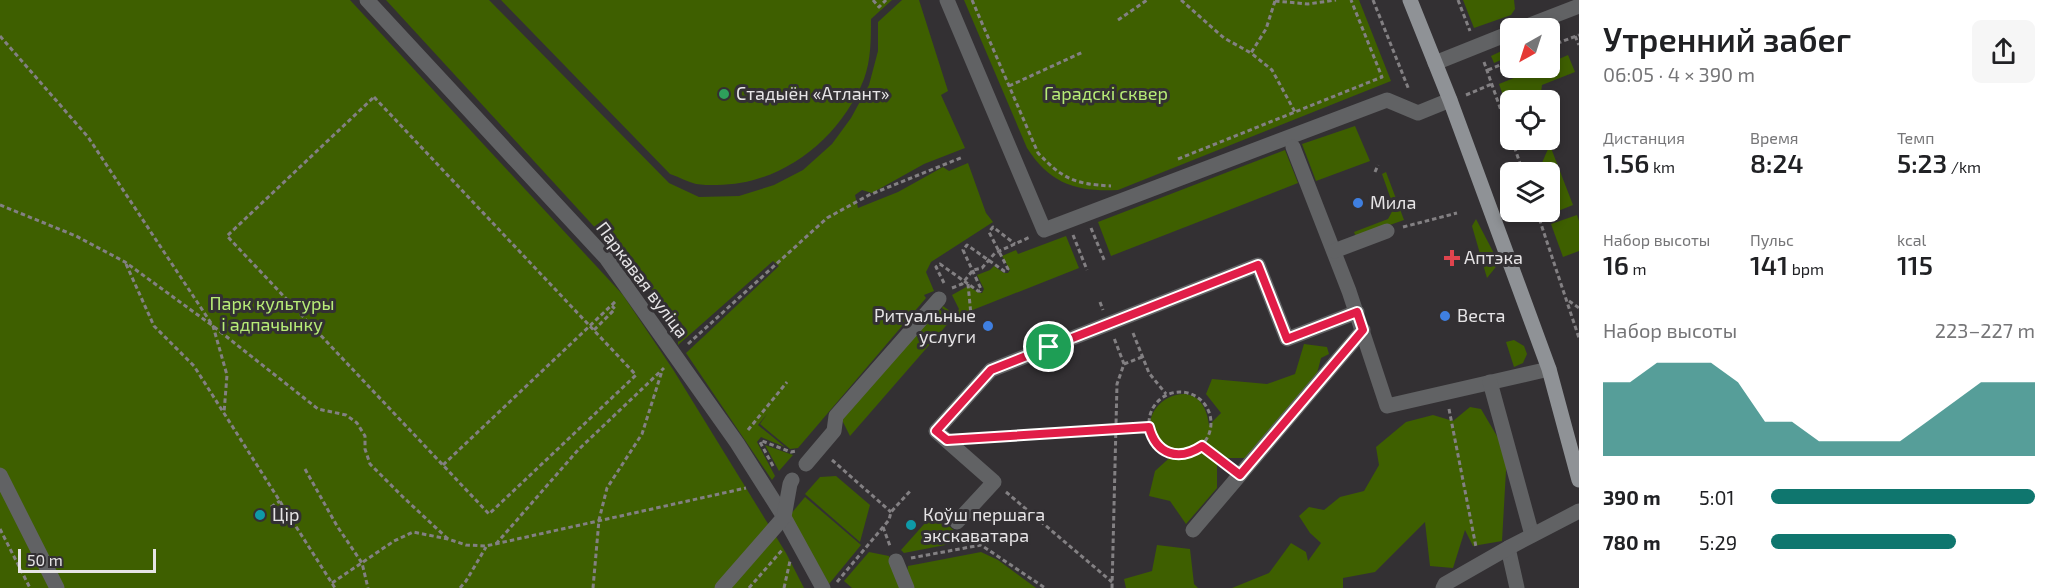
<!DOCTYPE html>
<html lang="ru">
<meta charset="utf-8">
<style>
body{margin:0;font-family:"Exo 2",sans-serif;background:#f6f6f6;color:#202124;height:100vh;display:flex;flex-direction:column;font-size:22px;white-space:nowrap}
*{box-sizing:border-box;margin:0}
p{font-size:20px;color:#757577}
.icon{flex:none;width:33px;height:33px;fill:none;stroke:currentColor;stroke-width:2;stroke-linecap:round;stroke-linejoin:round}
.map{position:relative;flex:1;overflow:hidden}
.details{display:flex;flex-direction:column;background:#fff;width:480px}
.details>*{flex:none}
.needle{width:39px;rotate:219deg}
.buttons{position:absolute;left:1500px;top:18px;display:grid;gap:12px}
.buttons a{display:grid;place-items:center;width:60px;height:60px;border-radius:9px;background:#fff;box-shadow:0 3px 9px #0003;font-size:30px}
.scale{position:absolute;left:18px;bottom:15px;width:138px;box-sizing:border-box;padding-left:6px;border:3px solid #e6e4e6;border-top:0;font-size:16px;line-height:21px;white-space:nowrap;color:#e6e4e6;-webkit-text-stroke:4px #333033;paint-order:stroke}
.pin{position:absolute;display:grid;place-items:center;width:51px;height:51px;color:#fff;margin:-26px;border:3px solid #fff;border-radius:50%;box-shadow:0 2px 6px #0007}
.round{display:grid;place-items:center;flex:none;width:63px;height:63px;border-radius:9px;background:#f6f6f6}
.head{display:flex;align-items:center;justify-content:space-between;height:102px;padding:0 24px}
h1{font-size:33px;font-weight:600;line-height:45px}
.stats{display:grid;grid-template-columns:repeat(3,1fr);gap:9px;height:102px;padding:6px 24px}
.stats div{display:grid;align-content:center}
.stats b{font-size:26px;font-weight:600}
.stats small{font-size:16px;font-weight:400}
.stats p{font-size:16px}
.chart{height:168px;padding:12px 24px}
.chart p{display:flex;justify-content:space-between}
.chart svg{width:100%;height:108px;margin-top:6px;fill:#0f766e;opacity:.7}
ul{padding:0 24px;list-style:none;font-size:20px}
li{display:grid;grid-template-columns:96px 72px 1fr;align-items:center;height:45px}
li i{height:15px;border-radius:8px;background:#0f766e}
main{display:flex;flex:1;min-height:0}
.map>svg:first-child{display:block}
.green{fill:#3e5f00}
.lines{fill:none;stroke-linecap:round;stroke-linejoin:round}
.path{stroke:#838083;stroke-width:3;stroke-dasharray:4.5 3;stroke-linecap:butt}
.minor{stroke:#616264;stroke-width:15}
.major{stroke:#8f9296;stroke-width:15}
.route-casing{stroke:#fff;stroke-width:12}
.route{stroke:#e11d48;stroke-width:8}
.leisure-dot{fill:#2e9e5b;stroke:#333033;stroke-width:2}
.shop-dot{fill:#3f7fe0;stroke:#333033;stroke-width:2}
.health-dot{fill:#e0444e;stroke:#333033;stroke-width:2}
.culture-dot{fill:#0f9aa8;stroke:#333033;stroke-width:2}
.labels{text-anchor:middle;stroke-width:6;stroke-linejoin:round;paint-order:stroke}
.poi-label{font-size:18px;fill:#e6e4e6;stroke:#333033;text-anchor:start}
.park-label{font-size:18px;fill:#b7ec77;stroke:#333033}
.street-label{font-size:18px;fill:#e6e4e6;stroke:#333033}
</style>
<main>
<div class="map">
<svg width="1579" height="588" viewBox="0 0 1579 588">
<rect width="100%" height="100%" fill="#333033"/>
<g class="green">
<polygon points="0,0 350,0 623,295 674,371 786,553 804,588 0,588"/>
<polygon points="386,0 489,0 669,183 699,197 739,196 774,185 803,170 832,144 851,118 869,85 878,51 878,22 902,0 919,0 948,91 941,95 965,148 924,164 872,193 862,190 855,195 858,208 898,192 943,167 949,171 968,163 986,213 993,222 931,262 926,272 934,291 924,295 926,298 798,448 790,449 760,424 767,414 758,425 785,447 761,437 757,442 775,476 772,480 686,353 779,266 773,261 678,345 678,318"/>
<path d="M501,0h391l-21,19c0,20 0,41 -7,60 -24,60 -83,107 -149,106 -6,0 -13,0 -19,-1 -8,-2 -17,-7 -26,-10z"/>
<path d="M964,0h395l32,81 -273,109c-41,2 -68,-6 -91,-42z"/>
<polygon points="1463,0 1514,0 1515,9 1511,15 1474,28"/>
<polygon points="1510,47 1510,56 1494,63 1491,56"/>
<polygon points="1568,55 1575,72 1542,85 1540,100 1510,100 1510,116 1499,84 1538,68 1550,68 1550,63"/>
<polygon points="1355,126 1370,161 1316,181 1302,144"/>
<polygon points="1551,148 1573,205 1548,215 1547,212 1550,212 1550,172 1538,172 1548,149"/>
<polygon points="1285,150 1298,183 1111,256 1098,222"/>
<polygon points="1386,172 1404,220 1356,237 1354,232 1388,219 1394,208 1382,174"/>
<polygon points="1577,215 1579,221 1579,251 1563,257 1551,224"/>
<polygon points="1476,219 1499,263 1487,278 1472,226"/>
<polygon points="1066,236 1079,268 955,317 942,308 943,306 953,313 957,312 959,309 952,295 968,286 979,293 982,293 984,289 977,275 990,270 994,266 1004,273 1008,273 1010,270 1002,256 1016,250 1018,254"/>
<polygon points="938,308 951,320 850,436 841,418"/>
<polygon points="1514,340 1524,346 1527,354 1523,363 1514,367 1506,342"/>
<path d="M1304,344l23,3 2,7 -8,4 -11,43 -61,57h-32v30l-31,36 -16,-23 -21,-5 6,-25 21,-19c-70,-29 25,-98 33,-27l12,-12 -15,-19 6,-15 55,5 28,-10z"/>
<polygon points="1470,407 1481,409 1507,453 1502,541 1473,546 1465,530 1453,568 1430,566 1425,522 1375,572 1343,578 1343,588 1232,588 1269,573 1291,543 1306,552 1308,561 1321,543 1310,533 1299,516 1309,507 1324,510 1340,497 1364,491 1379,465 1376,447 1406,422 1433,415 1453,421"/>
<polygon points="765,445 793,455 779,471"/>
<polygon points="836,476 870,505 860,542 805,494 820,477"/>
<polygon points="805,497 861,545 829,584 790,515"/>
<polygon points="934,513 966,541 904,553 901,550"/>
<polygon points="1157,545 1190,549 1194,584 1198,588 1126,588 1124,579 1152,571"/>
<polygon points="869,552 889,556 902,588 852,588 844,581"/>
<polygon points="981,552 998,560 1036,588 912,588 907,574 908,566"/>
</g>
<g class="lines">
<g class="path">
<polyline points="873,0 879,7 886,0"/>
<path d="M972,0l66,153c25,26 36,31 73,33"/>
<polyline points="1181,0 1224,38 1251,53"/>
<polyline points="1373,0 1409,90"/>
<polyline points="1458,0 1470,31"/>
<polyline points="1275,1 1266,29 1251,53 1272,70 1295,112"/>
<polyline points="1275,1 1308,4 1336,0"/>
<polyline points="1118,20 1147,0"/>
<polyline points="0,36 88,137 213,326 227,375 224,413"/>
<polyline points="1575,36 1579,45"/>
<polyline points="1550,46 1579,35"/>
<polyline points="1484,62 1510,136"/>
<polyline points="1488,70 1510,61"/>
<polyline points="1009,86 1083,52"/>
<polyline points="1466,95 1492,84"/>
<polygon points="374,97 636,375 489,514 227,236"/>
<polyline points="1512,140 1523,172"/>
<polyline points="1178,159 1382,77 1351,0"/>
<polyline points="1375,172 1378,165"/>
<polyline points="0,205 76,236 125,262 213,326 318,409 346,415 357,423 365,436 365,449 370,464 403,497 448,539"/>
<polyline points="1537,212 1579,338"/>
<polyline points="1403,227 1457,213"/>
<polyline points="1091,228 1105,262"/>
<polyline points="1073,235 1087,270"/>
<polyline points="126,264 154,326 194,366 335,588"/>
<polyline points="944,283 936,267 940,264 978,291 980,291 981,289 963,250 967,245 1004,271 1007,271 1008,269 989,232 993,227 1015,244"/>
<polyline points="968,284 971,315"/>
<polyline points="952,288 962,284 973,270 982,268 995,253 1030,237"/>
<polyline points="1569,301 1579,308"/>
<polyline points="1100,302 1103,310"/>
<polyline points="594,330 615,309 612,306"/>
<polyline points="1133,333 1149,373 1166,394"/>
<polyline points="688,344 827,218 869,195 963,157"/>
<polyline points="1124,364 1142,357"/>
<circle cx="1180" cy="423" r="31"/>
<polyline points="1449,409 1476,547"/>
<polyline points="748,430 787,382"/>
<polyline points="971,438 1149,427"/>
<polyline points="1202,446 1227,465"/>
<polyline points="832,460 891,512"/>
<polyline points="443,465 616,301"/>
<polyline points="773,466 760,442 762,441 791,452 796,451"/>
<polyline points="305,469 337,526 362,563 368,588"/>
<polyline points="1006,492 1112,582"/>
<polyline points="271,507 280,501"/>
<polyline points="883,527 890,546"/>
<polyline points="0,529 30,588"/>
<polyline points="496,544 578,450 664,368"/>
<polyline points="911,558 981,545 1045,588"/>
<polyline points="837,582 889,520 891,512 911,490"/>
<polyline points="332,583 394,541 413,532 448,539 466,545 486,546 746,488"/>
<polyline points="460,588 466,581 486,547"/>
<polyline points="593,588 599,520 607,488 642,434 662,371"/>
<polyline points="749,588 783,549"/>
<polyline points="784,588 790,561"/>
<polyline points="1112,588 1117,384 1124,364 1114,338"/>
</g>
<g class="minor">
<polyline points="367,0 606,258 737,443 784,517 823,588"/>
<polyline points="947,0 1044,230 1387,100 1418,113 1450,100"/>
<polyline points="1522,28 1579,6"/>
<polyline points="1435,63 1510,33"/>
<polyline points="1293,147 1349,291 1387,406 1549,369"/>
<polyline points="1334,251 1387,231"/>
<polyline points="1490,382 1532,535"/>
<polyline points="806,464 834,431 836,416 939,299"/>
<polyline points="0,475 57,588"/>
<polyline points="957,522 994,482 936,431 991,370 1258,265 1287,339 1357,312"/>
<polyline points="1193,530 1363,330"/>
<polyline points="1508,548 1517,588"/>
<polyline points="896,561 907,588"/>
<polyline points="722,588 784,517 790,484 792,480"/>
<polyline points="1443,588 1445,584 1508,548 1579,511"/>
</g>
<polyline class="major" points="1410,0 1450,100 1549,369 1579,480"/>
</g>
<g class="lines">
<defs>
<path id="route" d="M1258,265l29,74 70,-27 6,18 -123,145 -38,-29c-24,16 -46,8 -53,-19l-202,13 -11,-9 55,-61z"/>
</defs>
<use href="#route" class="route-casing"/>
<use href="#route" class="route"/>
</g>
<circle class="leisure-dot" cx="724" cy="94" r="6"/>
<g class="shop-dot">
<circle cx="1358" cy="203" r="6"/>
<circle cx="1445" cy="316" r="6"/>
<circle cx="988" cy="326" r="6"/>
</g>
<path class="health-dot" d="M1449 249h6v6h6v6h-6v6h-6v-6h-6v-6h6z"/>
<g class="culture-dot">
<circle cx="260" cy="515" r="6"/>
<circle cx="911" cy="525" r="6"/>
</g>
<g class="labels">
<g class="poi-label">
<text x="736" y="100">Стадыён «Атлант»</text>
<text x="1370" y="209">Мила</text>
<text x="1464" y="264">Аптэка</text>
<text x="976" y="322" text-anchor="end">Ритуальные<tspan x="976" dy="21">услуги</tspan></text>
<text x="1457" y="322">Веста</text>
<text x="272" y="521">Цір</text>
<text x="923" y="521">Коўш першага<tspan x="923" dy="21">экскаватара</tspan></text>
</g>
<g class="park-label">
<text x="1106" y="100">Гарадскі сквер</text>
<text x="272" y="310">Парк культуры<tspan x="272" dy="21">і адпачынку</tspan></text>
</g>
<g class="street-label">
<text transform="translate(642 280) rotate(53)" y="6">Паркавая вуліца</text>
</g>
</g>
</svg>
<div class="buttons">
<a><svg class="needle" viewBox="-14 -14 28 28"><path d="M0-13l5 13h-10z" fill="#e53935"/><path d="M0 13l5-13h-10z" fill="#757577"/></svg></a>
<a><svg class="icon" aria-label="locate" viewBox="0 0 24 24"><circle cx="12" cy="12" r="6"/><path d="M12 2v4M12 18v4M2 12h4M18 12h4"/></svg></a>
<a><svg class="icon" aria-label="layers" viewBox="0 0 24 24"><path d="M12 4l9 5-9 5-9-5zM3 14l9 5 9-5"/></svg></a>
</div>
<div class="scale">50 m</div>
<div class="pin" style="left:1049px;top:347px;background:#1e9e55"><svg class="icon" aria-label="arrive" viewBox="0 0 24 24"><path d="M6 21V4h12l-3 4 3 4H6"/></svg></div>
</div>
<section class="details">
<div class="head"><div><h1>Утренний забег</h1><p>06:05 · 4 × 390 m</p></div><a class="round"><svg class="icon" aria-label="share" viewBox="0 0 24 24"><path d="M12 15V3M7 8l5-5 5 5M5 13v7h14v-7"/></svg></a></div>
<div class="stats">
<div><p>Дистанция</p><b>1.56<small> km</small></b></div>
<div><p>Время</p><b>8:24</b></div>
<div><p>Темп</p><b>5:23<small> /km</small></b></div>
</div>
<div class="stats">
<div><p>Набор высоты</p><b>16<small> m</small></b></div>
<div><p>Пульс</p><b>141<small> bpm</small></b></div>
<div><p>kcal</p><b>115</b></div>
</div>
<div class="chart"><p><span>Набор высоты</span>223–227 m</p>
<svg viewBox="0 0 160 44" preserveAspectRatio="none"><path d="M0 44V14L10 14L20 6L30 6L40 6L50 14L60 30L70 30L80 38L90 38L100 38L110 38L120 30L130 22L140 14L150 14L160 14V44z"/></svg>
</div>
<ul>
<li><b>390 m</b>5:01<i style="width:100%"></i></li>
<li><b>780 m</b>5:29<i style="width:70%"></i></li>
</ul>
</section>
</main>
